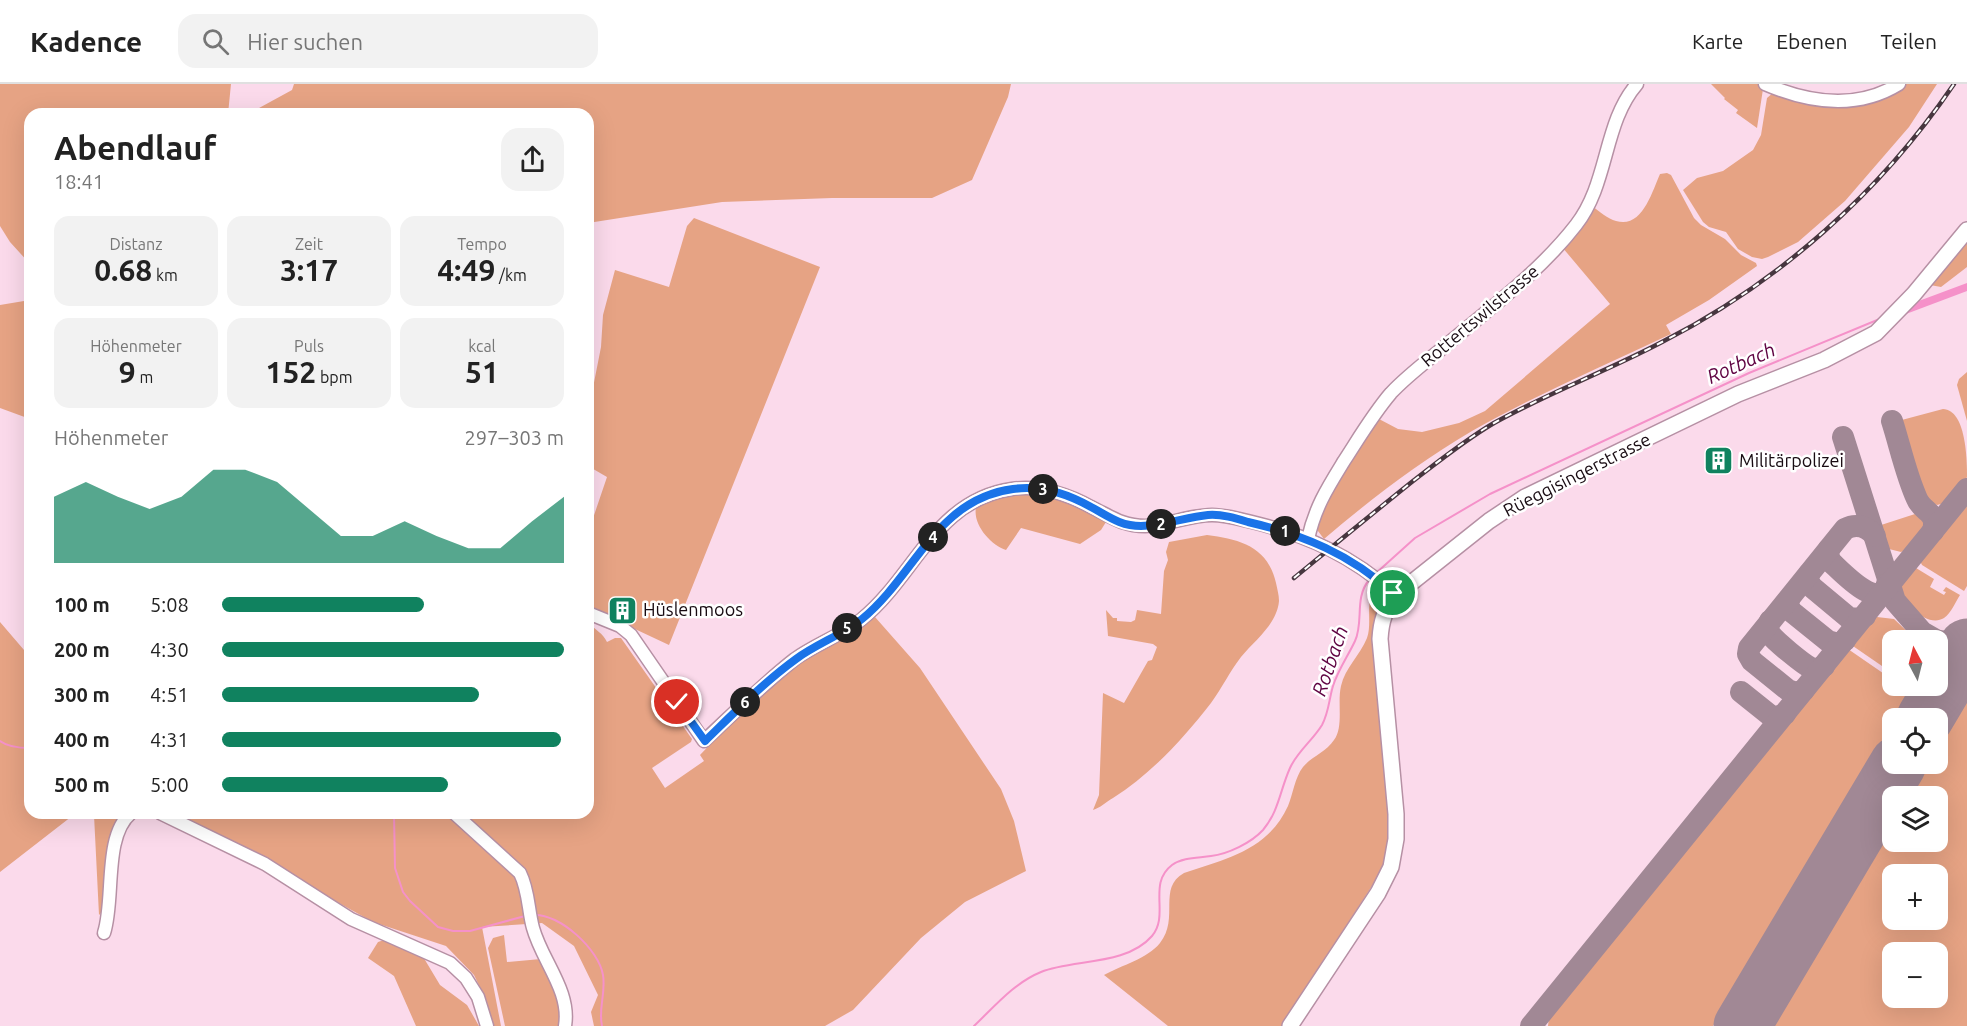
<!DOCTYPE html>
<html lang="de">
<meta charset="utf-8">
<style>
body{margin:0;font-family:Ubuntu,sans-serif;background:#f2f2f2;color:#222;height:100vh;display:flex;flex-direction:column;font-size:22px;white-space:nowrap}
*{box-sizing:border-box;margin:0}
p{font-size:20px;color:#767676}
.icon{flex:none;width:33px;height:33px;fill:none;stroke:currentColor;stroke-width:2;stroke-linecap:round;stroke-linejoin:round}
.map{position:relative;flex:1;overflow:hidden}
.panel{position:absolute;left:24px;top:24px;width:570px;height:711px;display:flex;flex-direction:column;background:#fff;border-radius:18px;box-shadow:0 6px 24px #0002}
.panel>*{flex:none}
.needle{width:39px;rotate:353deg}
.controls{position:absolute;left:1882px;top:546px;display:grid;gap:12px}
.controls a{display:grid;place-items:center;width:66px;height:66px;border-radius:12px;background:#fff;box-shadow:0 6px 24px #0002;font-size:30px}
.pin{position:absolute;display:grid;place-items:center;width:51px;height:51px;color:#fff;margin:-26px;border:3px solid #fff;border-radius:50%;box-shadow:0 2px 6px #0007}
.km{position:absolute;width:30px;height:30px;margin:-15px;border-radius:50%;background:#222;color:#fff;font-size:16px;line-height:30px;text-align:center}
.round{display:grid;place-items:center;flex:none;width:63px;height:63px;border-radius:18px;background:#f2f2f2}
.head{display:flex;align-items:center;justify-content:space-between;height:102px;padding:0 30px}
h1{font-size:33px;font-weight:700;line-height:45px}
.figures{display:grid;grid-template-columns:repeat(3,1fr);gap:9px;height:102px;padding:6px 30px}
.figures div{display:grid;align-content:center;border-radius:15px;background:#f2f2f2;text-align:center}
.figures b{font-size:30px;font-weight:700}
.figures small{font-size:16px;font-weight:400}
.figures p{font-size:16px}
.chart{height:168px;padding:12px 30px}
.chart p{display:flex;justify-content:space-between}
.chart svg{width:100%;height:108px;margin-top:6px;fill:#10825f;opacity:.7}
ul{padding:0 30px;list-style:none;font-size:20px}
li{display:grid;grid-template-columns:96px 72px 1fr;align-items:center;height:45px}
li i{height:15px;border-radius:8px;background:#10825f}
header{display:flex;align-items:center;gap:36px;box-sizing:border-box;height:84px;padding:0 30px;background:#fff;border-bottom:2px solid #e0e0e0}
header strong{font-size:28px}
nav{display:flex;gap:33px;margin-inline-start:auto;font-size:21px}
.search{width:420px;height:54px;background:#f2f2f2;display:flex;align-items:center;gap:15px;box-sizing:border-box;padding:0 21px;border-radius:18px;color:#767676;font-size:22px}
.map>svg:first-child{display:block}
.green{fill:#e6a384;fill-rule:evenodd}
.water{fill:#f591c9}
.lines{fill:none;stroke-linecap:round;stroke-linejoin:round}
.stream{stroke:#f591c9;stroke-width:2}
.taxiway{stroke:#a18895;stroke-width:22}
.runway{stroke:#a18895;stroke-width:57}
.minor-casing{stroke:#b690a4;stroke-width:15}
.major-casing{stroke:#b690a4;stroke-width:18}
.minor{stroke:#fff;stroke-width:12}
.major{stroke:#fff;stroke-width:15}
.rail-casing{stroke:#47363f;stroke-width:4.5}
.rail{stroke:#fff;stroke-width:2;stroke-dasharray:7;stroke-linecap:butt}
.route-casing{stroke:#fff;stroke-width:12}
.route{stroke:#1a73e8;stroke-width:8}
.labels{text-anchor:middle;stroke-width:5;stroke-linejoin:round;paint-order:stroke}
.street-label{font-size:18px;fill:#180b12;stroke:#fff}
.poi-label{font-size:18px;fill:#180b12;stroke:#fff;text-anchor:start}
.water-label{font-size:20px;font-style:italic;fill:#5f0342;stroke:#fff}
</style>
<header>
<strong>Kadence</strong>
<div class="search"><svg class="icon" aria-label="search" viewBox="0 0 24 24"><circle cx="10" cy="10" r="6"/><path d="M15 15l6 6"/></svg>Hier suchen</div>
<nav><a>Karte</a><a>Ebenen</a><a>Teilen</a></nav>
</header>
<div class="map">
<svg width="1967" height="942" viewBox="0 0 1967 942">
<rect width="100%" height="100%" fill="#fbdaeb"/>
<g class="green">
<polygon points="0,0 231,0 228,30 30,30 30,180 10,158 0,142"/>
<polygon points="294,0 1011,0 1008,13 972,96 932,114 832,114 722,118 588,139 588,30 248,30 292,6"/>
<polygon points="1711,0 1760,0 1763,5 1757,44 1736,29 1738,26 1724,15 1725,14"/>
<polygon points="1905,0 1937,0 1909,43 1845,117 1798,158 1768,173 1762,175 1752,173 1738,165 1726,148 1709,143 1703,138 1683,106 1697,94 1723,87 1753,66 1761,51 1767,14 1774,8 1810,18 1895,7"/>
<path d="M1667,89l4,2 23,43 7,7 24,14 16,16 15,8 1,3 -48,34 -43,25 5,9c-67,32 -134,60 -199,97 -53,31 -101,68 -148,108l-9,-12 6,-23 58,-85 19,10 24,3 37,-9 26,-12 125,-107 -48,-57 30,-41c7,5 16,13 24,15 26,8 36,-29 44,-47z"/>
<polygon points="694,134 820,183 669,561 588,523 588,449 607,393 588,382 588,329 601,263 603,231 615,186 669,203 687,142"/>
<polygon points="1967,156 1967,183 1941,203 1930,201"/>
<polygon points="30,216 30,335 0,324 0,221"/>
<polygon points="1967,288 1967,337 1957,301 1959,295"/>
<path d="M1943,325c23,1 24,50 24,68 -3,11 -19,26 -30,28l-12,-6 -5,-5 -22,-73z"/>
<path d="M1017,407l38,5 37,15 14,11 -5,8 -21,14 -59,-16 -15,22c-16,-5 -36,-28 -29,-46z"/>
<polygon points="1967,415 1967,502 1964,507 1922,481 1919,475"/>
<polygon points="1915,430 1925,434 1927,443 1910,464 1901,468 1889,465 1883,459 1878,442"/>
<path d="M1207,451c33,4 61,12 69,48 1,5 3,12 3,18 -2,23 -24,39 -38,56 -11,14 -19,31 -30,46 -28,36 -60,71 -98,95 -7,4 -13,10 -20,12l6,-15 4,-102 21,10 24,-42 4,-1 5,-13 -4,-3 -45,-8 -2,-26 7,8h4v3l14,1 4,-2 2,-10 24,4 3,-43 4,-11 -2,-8 3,-10z"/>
<path d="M1916,484l18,11 -4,8 14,8 2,-3 -3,-1 3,-4 14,8c-5,8 -9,18 -16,23 -16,10 -39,-13 -42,-28 -1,-8 4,-15 8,-21z"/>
<path d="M1378,502l3,5v5l-8,34 15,175v30l-3,26 -4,11 -99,154h-114l-64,-51c18,-10 43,-16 56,-32 20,-25 -3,-55 24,-70 42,-14 84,-23 104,-67 5,-12 7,-29 15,-39 8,-10 23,-15 31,-27 10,-14 3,-37 7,-54 4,-18 19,-31 26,-48 6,-17 -4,-38 11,-52z"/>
<path d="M875,533l45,51 81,121 13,32 12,50 -61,31 -44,36 -68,72 -28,16h-231l-3,-14 7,-17 -24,-49 -32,-23 -60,4 19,99h-11l-3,-24 -13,-27 -28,-29 -73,-24 -196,-109h411v-191c7,8 15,11 19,20l8,-4h6l71,101 -1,3 -39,26 13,20 39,-27 -4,-6 57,-60 32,-27z"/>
<polygon points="1877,533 1894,535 1916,556 1893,556 1893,580 1889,577 1882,582 1850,560 1868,538"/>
<polygon points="0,538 30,573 30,729 76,729 0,788"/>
<polygon points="1846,565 1848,565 1893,596 1893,602 1901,602 1910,610 1895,634 1893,634 1893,638 1713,942 1548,942 1549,933 1553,925"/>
<path d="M1967,612v330h-195l121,-205v21h45v-46h-30l19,-32h11v-19zM1893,790h45v46h-45zM1893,868h45v46h-45z"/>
<path d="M91,729h28c-12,32 -14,64 -16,98l-4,4 -5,-100z"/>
<polygon points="504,851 507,878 541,875 561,919 560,942 505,942 488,864 493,854"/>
<polygon points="387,855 422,871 440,901 467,921 479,942 416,942 394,892 368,874 378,858"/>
</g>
<polygon class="water" points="1967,199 1967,207 1906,230 1916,218"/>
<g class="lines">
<g class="stream">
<polyline points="1375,490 1415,454 1490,410 1749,289 1882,234"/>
<path d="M0,657c8,6 20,7 30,7"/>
<polyline points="394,729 395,784 403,808 410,817 438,843 453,847 470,847 525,832"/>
<path d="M533,831c27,-2 66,35 70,60 3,17 -5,35 -1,51"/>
<path d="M974,942c21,-20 40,-43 67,-54 32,-13 85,-6 111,-36 18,-21 -5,-52 20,-71 11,-8 26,-7 39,-9 17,-2 40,-13 52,-26 16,-19 17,-40 27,-62 7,-16 23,-28 32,-43 7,-13 7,-26 11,-39 5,-16 15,-30 22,-45 9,-19 -1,-43 14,-61"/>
</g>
<g class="taxiway">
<path d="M1892,337c8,25 14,54 25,78 6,14 21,12 16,32"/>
<polyline points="1843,353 1895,517 1922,548 1936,556"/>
<path d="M1829,465l-1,6 3,7c11,10 49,51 56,22"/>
<polyline points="1809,490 1808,498 1813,504 1849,534 1859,535 1865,532"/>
<polyline points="1789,515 1788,522 1792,528 1828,557 1838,560 1845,556"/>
<path d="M1770,537c-2,4 -3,8 0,13 5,7 33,30 41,34 5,2 9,0 13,-2"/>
<polyline points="1938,557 1948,558 1967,553"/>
<path d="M1938,567c8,15 8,28 1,43"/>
<path d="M1804,606l-8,3 -8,-3 -36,-29 -4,-7 1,-6 96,-119c11,-6 22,-3 30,7"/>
<polyline points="1741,608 1771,632 1777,633 1785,630"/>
<polyline points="1531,942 1967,405"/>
</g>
<g class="runway">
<polyline points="1925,634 1967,563"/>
<polyline points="1742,942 1898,680"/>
</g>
<defs>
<g id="minor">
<path d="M1765,0c44,19 92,26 134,0"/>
<path d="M1308,455c7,-32 20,-52 36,-78 15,-23 29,-47 47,-68 14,-15 32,-29 48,-42 47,-40 99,-77 137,-126 33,-42 27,-102 61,-141"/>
<path d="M588,529l32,13 11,9 73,106c30,-28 59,-57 91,-82 21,-15 47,-24 67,-40 53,-43 73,-119 150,-130 27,-4 55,5 79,18 19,9 31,19 54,19 23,-1 45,-11 67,-11 14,0 27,4 40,7 57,14 100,34 144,73"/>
<polyline points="160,729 265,780 351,835 450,879 466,894 478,913 487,942"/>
<path d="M454,729l66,60c9,18 8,37 13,55 9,33 38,63 32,98"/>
<path d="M104,849c11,-33 -1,-97 27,-120"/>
</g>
<path id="major" d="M1290,942l88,-133 13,-26 5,-28v-25l-16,-175c1,-18 5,-30 16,-44l93,-74 36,-24 213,-103 86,-34 52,-27 38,-39 53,-64"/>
</defs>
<use href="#minor" class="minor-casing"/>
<use href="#major" class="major-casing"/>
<use href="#minor" class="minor"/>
<use href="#major" class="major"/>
<defs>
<path id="rail" d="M1294,494c39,-32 79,-65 119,-97 26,-20 52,-41 81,-58 54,-30 113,-52 168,-81 116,-59 218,-149 292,-258"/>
</defs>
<use href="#rail" class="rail-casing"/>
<use href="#rail" class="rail"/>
</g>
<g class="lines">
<defs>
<path id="route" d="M677,618l28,39c29,-28 58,-58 91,-82 20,-15 46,-24 66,-40 53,-43 74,-120 151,-130 27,-4 55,5 78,18 17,9 29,19 50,19 23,0 45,-9 67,-11 14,-1 27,3 40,7 56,13 102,32 145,71"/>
</defs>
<use href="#route" class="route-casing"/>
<use href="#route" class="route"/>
</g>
<defs>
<symbol id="building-square" viewBox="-11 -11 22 22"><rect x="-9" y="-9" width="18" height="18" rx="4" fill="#10825f" stroke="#fff"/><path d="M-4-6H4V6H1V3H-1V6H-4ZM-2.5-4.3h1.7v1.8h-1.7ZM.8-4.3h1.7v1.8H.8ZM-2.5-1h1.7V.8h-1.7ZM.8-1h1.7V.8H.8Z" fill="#fff"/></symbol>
</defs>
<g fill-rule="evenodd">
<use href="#building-square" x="1702" y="360" width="33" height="33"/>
<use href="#building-square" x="606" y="510" width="33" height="33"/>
</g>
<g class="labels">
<g class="street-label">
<text transform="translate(1480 232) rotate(-40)" y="6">Rottertswilstrasse</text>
<text transform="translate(1577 391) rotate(-27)" y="6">Rüeggisingerstrasse</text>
</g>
<g class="poi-label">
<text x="1739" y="383">Militärpolizei</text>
<text x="643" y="532">Hüslenmoos</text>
</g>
<g class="water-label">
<text transform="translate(1741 279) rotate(-24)" y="7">Rotbach</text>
<text transform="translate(1330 577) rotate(-71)" y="7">Rotbach</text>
</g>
</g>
</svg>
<div class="controls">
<a><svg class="needle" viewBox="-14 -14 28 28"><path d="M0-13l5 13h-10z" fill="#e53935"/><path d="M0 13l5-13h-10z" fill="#767676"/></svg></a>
<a><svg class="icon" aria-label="locate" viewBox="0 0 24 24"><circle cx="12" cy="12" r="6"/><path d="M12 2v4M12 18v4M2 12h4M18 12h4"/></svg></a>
<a><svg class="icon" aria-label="layers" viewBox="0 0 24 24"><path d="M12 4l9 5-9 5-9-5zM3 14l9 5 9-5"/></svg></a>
<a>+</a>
<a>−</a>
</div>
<div class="pin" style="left:1393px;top:509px;background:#1e9e55"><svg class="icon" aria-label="arrive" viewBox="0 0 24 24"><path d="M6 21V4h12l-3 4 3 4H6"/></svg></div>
<div class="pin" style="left:677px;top:618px;background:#d93025"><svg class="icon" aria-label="check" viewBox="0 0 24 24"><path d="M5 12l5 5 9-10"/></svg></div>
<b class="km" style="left:1285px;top:447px">1</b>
<b class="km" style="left:1161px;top:440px">2</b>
<b class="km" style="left:1043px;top:405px">3</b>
<b class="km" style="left:933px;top:453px">4</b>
<b class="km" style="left:847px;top:544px">5</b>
<b class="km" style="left:745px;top:618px">6</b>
<section class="panel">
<div class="head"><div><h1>Abendlauf</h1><p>18:41</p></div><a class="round"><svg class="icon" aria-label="share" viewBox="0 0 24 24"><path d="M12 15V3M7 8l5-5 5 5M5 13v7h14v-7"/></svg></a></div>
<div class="figures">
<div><p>Distanz</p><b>0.68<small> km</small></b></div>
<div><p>Zeit</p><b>3:17</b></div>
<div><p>Tempo</p><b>4:49<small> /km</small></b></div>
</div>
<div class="figures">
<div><p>Höhenmeter</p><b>9<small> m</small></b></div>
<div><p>Puls</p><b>152<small> bpm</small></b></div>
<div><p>kcal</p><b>51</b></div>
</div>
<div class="chart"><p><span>Höhenmeter</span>297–303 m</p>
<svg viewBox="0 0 160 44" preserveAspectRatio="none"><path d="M0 44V17L10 11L20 17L30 22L40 17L50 6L60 6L70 11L80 22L90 33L100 33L110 27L120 33L130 38L140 38L150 27L160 17V44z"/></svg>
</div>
<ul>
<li><b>100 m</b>5:08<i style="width:59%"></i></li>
<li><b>200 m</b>4:30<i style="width:100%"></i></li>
<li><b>300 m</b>4:51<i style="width:75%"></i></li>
<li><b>400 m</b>4:31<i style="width:99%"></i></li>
<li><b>500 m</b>5:00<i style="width:66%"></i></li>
</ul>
</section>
</div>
